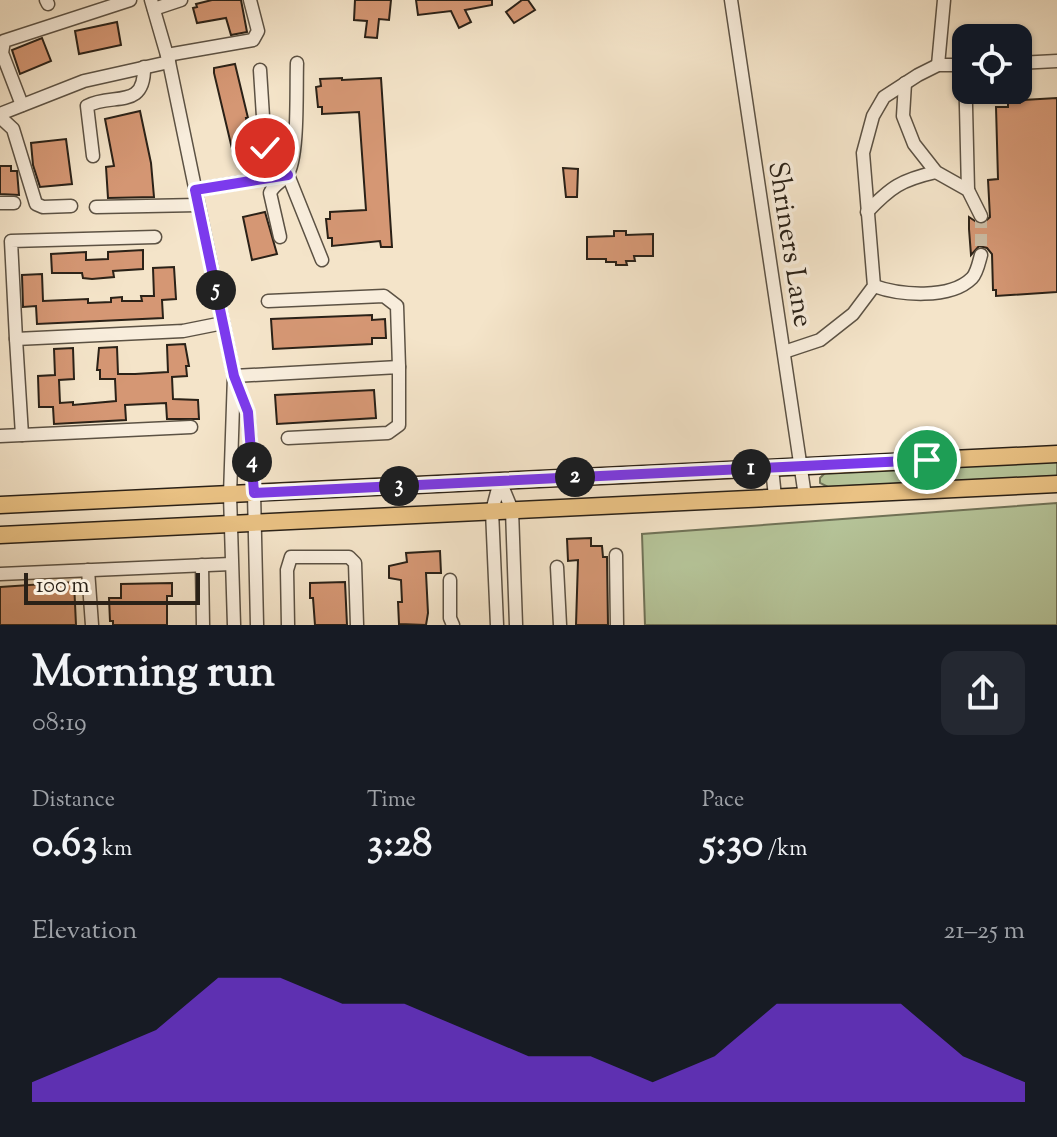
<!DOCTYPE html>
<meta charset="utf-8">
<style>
body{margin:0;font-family:"Sorts Mill Goudy",serif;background:#242831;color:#f1f3f6;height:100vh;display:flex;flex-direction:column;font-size:30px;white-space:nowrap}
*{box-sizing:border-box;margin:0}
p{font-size:26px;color:#9ea1a6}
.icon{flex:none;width:44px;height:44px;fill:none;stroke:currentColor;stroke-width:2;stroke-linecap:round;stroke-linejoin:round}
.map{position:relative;height:625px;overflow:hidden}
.panel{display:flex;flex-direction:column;background:#171b24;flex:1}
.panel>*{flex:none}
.buttons{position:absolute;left:952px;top:24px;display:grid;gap:16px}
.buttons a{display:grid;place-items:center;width:80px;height:80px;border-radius:16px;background:#171b24;box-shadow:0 2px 6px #0004;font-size:40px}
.scale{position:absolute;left:24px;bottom:20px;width:176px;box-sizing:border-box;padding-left:8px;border:4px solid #2a2117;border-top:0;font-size:22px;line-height:28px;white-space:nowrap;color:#2a2117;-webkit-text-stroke:6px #f8eddc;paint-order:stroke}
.pin{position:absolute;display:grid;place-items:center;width:68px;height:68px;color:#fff;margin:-34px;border:4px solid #fff;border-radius:50%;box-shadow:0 2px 8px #0007}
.km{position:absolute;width:40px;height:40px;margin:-20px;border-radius:50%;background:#222;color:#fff;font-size:22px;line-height:40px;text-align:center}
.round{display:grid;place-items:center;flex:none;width:84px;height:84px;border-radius:16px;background:#242831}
.summary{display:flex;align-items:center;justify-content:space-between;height:136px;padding:0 32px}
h1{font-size:44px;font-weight:700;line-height:60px}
.stats{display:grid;grid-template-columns:repeat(3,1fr);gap:12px;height:136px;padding:8px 32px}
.stats div{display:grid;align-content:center}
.stats b{font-size:40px;font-weight:700}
.stats small{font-size:22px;font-weight:400}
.stats p{font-size:22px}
.chart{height:224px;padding:16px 32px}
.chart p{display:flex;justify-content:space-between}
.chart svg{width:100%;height:144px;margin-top:8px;fill:#7c3aed;opacity:.7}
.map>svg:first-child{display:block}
.green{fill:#b6c59a;stroke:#707358;stroke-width:2}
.building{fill:#d59774;stroke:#2a2117;stroke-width:2}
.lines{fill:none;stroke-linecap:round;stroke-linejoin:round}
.minor-tunnel{stroke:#ccbda5;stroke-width:12;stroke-dasharray:12 6;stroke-linecap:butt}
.minor-casing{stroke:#5c5244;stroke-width:15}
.major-casing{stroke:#2a2117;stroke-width:19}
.minor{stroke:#f8eddc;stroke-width:12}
.major{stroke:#eac284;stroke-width:16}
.route-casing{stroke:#fff;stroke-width:16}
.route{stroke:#7c3aed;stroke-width:10}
.labels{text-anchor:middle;stroke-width:7;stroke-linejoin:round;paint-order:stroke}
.street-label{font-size:28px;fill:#2a2117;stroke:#f8eddc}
</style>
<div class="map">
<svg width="1057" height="625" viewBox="0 0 1057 625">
<rect width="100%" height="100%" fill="#f4e4c9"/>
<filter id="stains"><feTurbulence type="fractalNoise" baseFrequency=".0025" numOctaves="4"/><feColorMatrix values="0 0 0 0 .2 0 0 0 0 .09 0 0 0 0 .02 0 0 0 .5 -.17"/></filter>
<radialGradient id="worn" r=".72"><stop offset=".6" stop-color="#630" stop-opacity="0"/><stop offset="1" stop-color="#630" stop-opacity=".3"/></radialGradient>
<g class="green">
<polygon points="1057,461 1057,476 828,487 820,483 820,478 826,472"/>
<polygon points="1057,503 1057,625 645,625 642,534"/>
</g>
<g class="building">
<polygon points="212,0 241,0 247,32 231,35 226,18 197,23 193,8 197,7 196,4"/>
<polygon points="355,0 391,0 389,20 379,19 377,38 365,37 367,21 354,20"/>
<polygon points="416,0 492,0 492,5 465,10 471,22 459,28 451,11 418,15"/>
<polygon points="522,0 528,0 535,10 514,23 506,12"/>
<polygon points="117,22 121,45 79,54 75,31"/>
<polygon points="42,38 51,61 20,74 12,50"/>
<polygon points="235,64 248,118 246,118 253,153 234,157 214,73 214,68"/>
<polygon points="342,78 342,80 381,78 392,247 381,247 380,241 332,246 332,238 328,238 326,219 330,219 330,212 366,210 359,112 322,114 322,107 318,107 316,87 321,86 320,79"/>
<polygon points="1057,98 1057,292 996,296 996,290 993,290 992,254 987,248 979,246 971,255 969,229 969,217 981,225 990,217 988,180 998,179 996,107 1008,107 1008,103 1020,103 1023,100"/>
<polygon points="140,111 151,163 154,197 108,198 106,167 114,166 105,119"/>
<polygon points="66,139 72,184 40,187 33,165 31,143"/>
<polygon points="0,166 11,166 11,171 17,171 19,195 0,194"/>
<polygon points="563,168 578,169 577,197 566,197"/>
<polygon points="265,212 277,254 252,260 243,217"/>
<polygon points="614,231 626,231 626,235 653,234 653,256 634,256 635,261 626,261 627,265 616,265 616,262 606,262 606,259 587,259 587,237 614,236"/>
<polygon points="143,250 143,269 113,271 114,277 92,279 83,278 82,273 52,273 51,254 86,252 86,260 108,259 108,252"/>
<polygon points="174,267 176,299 162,300 163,318 37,324 36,306 23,307 22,275 42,274 43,301 88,299 88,303 111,302 111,298 122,297 122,301 142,301 141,296 154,296 153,268"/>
<polygon points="372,315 372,320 385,319 386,338 372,338 372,344 273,349 271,319"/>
<polygon points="185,344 189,366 186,366 187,376 172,377 173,399 198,400 199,419 167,419 166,403 125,405 126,420 54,424 53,407 39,407 38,376 55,375 54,349 73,348 74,379 59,380 60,403 73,402 73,405 116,401 115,379 100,379 100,370 97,370 99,348 117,347 118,374 135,374 168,372 167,345"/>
<polygon points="374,390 376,418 277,424 275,395"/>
<polygon points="591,538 591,546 602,546 603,557 607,557 608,625 576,625 578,560 568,561 567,539"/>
<polygon points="440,551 441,573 426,573 428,613 426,625 399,624 398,602 402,602 401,580 389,578 389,566 407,562 406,553"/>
<polygon points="74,582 76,625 0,625 0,587"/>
<polygon points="345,582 347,625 315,625 313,598 310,598 310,583"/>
<polygon points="172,583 172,596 167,596 167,625 113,625 113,621 110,621 109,598 121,598 121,584"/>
</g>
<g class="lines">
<polyline class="minor-tunnel" points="981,216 981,255"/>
<defs>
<g id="minor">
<polyline points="46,0 48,4"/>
<polyline points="151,0 169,62 234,376 230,495 234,625"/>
<polyline points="731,0 805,496"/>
<polyline points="154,9 181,0"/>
<polyline points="167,55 253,40 258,31 250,0"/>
<polyline points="1018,63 1057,61"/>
<polyline points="938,65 944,0"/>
<polyline points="965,65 968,190"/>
<polyline points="260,70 265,148 288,175 322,260"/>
<polyline points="905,83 903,116 914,144 936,172 968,190 981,216"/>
<polyline points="22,105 2,53 4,41 130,0"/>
<polyline points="0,114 84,81 169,62"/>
<polyline points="0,117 13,129 36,204 43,207 71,206"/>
<path d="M93,156l-6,-50c25,-14 58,5 57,-39"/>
<polyline points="195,190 285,175"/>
<polyline points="0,203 14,203"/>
<polyline points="96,207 198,205"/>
<path d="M867,212c24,-25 34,-32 69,-40"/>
<path d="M280,237l-10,-44c4,-9 12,-11 17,-18 12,-16 9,-89 10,-112"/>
<path d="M874,286c25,9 76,14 98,-8 5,-5 7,-16 9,-23"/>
<polyline points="268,301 384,296 397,306 399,367"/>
<polyline points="16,339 11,241 155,237"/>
<polyline points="784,352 820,340 853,314 874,286 863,153 873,116 884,97 918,75 938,65 966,65"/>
<polyline points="234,376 399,367 399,425 388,433 288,438"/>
<polyline points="236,383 248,412 254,493 257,625"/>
<polyline points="191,427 22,435 16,339 183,331 223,323"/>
<polyline points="0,436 22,435"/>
<polyline points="772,468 775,497"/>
<polyline points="500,481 512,510 516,625"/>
<polyline points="616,555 617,625"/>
<polyline points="202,565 203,625"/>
<polyline points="557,567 560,625"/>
<polyline points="88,570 92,625"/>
<polyline points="0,574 231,564"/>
<polyline points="450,580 450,618 453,625"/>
<polyline points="288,625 287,570 291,557 349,557 355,563 357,625"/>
<polyline points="497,625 492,511 500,481"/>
</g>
<g id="major">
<polyline points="0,505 1057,454"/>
<polyline points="0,535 1057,484"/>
</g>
</defs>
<use href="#minor" class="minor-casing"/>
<use href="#major" class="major-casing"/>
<use href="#minor" class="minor"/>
<use href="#major" class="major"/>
</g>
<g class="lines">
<defs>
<polyline id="route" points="265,148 288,175 195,190 234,376 248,412 254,493 927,460"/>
</defs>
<use href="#route" class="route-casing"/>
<use href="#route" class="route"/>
</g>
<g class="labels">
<g class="street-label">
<text transform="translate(792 244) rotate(81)" y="10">Shriners Lane</text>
</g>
</g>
<rect width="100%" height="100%" filter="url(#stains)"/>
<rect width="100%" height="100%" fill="url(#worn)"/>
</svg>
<div class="buttons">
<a><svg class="icon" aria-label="locate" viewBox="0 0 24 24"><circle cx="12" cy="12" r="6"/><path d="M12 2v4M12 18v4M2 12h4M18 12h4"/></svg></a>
</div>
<div class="scale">100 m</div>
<div class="pin" style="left:927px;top:460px;background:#1e9e55"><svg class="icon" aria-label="arrive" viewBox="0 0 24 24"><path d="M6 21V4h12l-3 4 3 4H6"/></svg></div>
<div class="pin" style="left:265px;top:148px;background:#d93025"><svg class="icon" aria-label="check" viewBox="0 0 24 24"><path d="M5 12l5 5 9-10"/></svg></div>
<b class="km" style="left:751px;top:469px">1</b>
<b class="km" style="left:575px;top:477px">2</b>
<b class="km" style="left:399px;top:486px">3</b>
<b class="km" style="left:252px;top:462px">4</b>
<b class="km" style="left:216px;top:290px">5</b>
</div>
<section class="panel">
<div class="summary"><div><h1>Morning run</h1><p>08:19</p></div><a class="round"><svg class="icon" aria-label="share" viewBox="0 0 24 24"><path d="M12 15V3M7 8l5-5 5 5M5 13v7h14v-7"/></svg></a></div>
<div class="stats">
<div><p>Distance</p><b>0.63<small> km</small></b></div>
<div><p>Time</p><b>3:28</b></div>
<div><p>Pace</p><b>5:30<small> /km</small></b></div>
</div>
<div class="chart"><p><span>Elevation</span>21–25 m</p>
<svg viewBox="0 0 160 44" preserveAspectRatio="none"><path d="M0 44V38L10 30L20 22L30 6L40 6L50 14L60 14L70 22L80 30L90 30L100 38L110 30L120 14L130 14L140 14L150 30L160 38V44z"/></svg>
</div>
</section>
